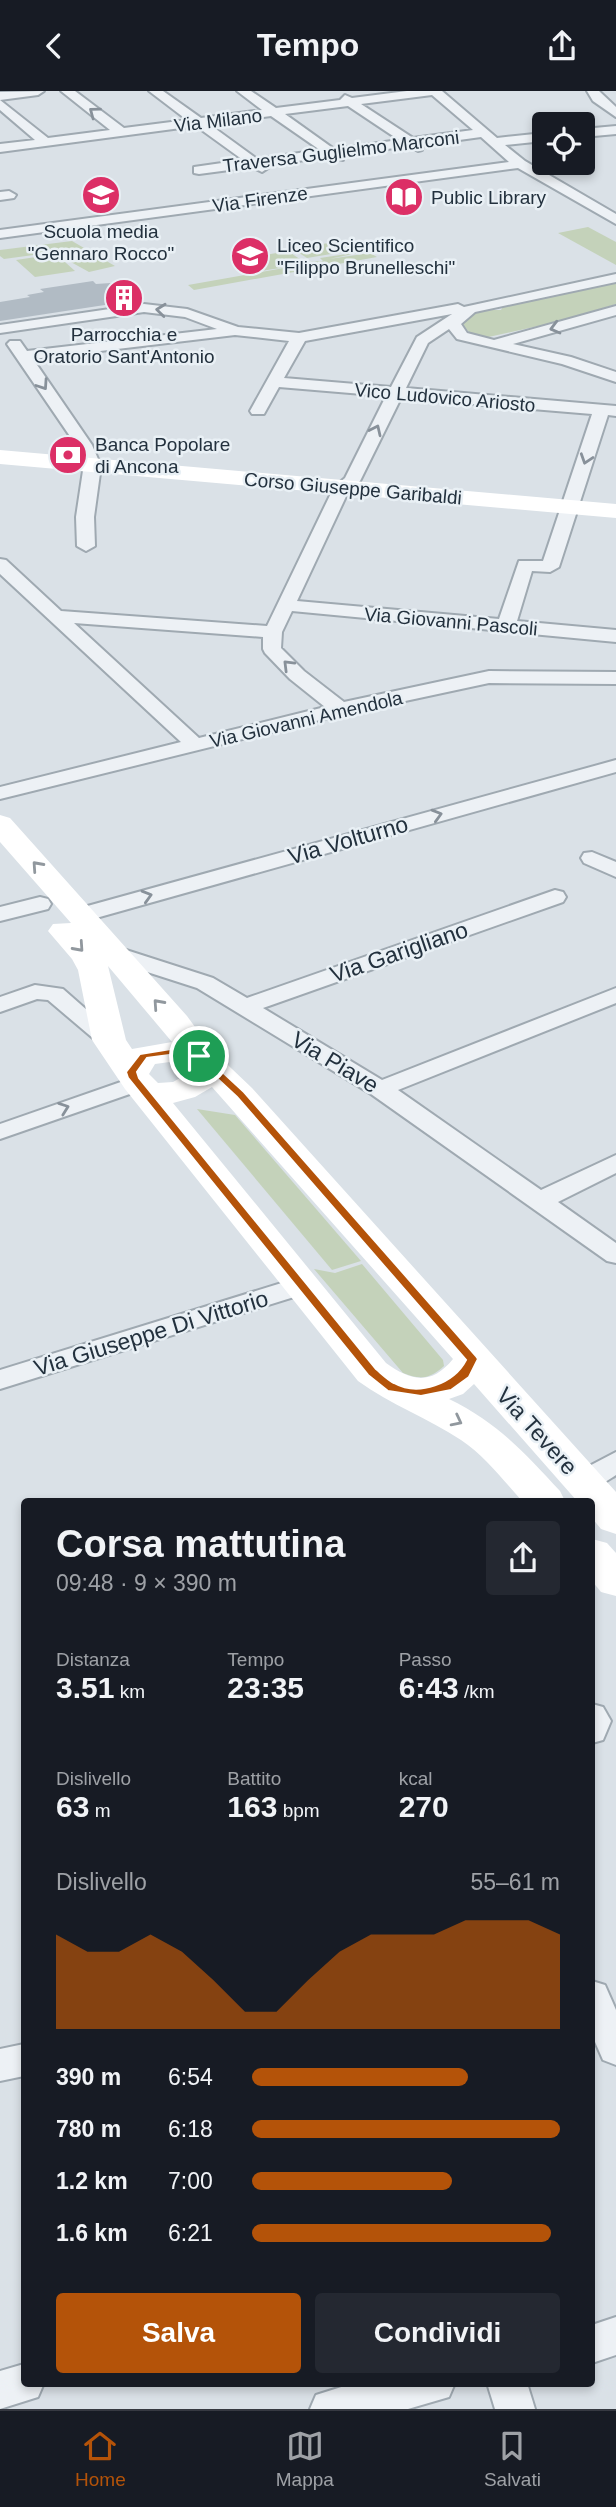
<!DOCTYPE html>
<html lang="it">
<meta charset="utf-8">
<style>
body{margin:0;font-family:Helvetica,sans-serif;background:#242831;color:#f1f3f6;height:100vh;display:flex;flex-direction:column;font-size:26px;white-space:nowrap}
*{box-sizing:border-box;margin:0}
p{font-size:23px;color:#9ea1a6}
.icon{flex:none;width:38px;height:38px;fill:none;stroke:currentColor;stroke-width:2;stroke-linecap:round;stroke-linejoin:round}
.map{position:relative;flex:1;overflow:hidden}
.panel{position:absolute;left:21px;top:1407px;width:574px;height:889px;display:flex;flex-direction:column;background:#171b24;border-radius:7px;box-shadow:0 4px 10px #0003}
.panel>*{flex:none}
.fabs{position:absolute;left:532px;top:21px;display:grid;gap:14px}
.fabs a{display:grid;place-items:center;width:63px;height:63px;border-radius:7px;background:#171b24;box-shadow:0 4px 10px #0003;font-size:35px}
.pin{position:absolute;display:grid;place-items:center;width:60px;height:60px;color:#fff;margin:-30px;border:4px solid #fff;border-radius:50%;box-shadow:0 2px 7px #0007}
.round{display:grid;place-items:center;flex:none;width:74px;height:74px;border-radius:7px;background:#242831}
.overview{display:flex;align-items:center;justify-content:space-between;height:119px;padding:0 35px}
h1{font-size:38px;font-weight:700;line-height:52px}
.metrics{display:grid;grid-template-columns:repeat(3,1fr);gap:10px;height:119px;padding:7px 35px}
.metrics div{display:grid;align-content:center}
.metrics b{font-size:30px;font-weight:700}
.metrics small{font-size:19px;font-weight:400}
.metrics p{font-size:19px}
.chart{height:196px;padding:14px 35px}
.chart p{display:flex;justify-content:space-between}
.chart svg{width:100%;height:126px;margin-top:7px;fill:#b45309;opacity:.7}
.action{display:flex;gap:14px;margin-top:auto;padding:14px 35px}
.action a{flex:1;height:80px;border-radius:7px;background:#b45309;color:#fff;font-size:28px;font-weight:700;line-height:80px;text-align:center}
.action a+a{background:#242831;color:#f1f3f6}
ul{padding:0 35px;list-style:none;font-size:23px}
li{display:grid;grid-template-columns:112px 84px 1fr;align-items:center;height:52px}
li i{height:18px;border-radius:9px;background:#b45309}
header{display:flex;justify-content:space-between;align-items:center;height:91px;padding:0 35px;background:#171b24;font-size:32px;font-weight:700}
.tabs{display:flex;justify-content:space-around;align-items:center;height:98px;border-top:2px solid #363941;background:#171b24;font-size:19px;color:#9ea1a6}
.tabs a{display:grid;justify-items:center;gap:4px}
.tabs .selected{color:#b45309}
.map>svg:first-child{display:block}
.green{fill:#c4d2ba}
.building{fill:#b1bbc4}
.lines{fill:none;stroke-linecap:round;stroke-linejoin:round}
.street-casing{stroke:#9fa9b1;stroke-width:4}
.street{fill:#edf1f5;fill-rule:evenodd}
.secondary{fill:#fff;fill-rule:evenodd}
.oneway{stroke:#88919a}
.oneway2{stroke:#91989e}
.route{fill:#b45309;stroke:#fff;stroke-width:2;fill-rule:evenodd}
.labels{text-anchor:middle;stroke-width:5;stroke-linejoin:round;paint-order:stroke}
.far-street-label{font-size:19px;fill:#23313e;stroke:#e9f0f5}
.far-poi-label{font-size:19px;fill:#23313e;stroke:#e9f0f5;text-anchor:start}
.street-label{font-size:23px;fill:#23313e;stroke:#e9f0f5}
</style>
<header><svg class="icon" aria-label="back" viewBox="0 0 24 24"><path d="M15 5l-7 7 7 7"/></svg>Tempo<svg class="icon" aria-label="share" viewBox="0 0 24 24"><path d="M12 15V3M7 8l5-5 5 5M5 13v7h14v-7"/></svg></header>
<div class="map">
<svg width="616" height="2318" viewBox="0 0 616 2318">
<rect width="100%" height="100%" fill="#dae1e7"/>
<g class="green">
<polygon points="588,136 616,151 616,174 558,142"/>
<polygon points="346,149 361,158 307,167 293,158"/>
<polygon points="72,150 115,175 89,181 69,170 76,167 63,160 4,168 0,165 0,159"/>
<polygon points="288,160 304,171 323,170 320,167 367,160 329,168 370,162 377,166 194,199 188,194 307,173 241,183 252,180 236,169"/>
<polygon points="56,163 75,180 35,186 16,169"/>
<path d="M616,190v23l-51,16 -81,18 -14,-5 -7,-8c6,-15 23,-15 38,-15l3,-6c14,-3 34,-2 45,-10z"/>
<polygon points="197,1018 235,1024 361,1170 332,1179"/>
<path d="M362,1173l81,96 1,6c-14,13 -24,14 -41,7l-89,-104 21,4z"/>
</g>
<polygon class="building" points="93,190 96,193 125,191 144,208 0,230 0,211 30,206 27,204 44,201 40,198"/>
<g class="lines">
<defs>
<g id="street">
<polygon points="44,0 38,4 0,9 0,1"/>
<path d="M61,0h14l49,37 63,-8 -38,-29h14l38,27 61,-8 -25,-19h14l25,17 64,-8 5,-5 7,3 55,-7h35l55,47 47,-5v8l-39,4 20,16 91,53v10l-98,-56 -518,70v-8l509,-68 -28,-25 -58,8 -1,5 -4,1 -9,-5 -66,9v5l-14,-3 -63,8 2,3 -6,4 -10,-5 -53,7 -5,-1v-6l49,-7 -47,-34 -196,26v-8l35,-4 -35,-30v-10l48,38 62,-8zM432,4l41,35 -60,8 -52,-34zM348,15l51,34 -65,9 -49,-35zM271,25l49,34 -63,9 -48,-35z"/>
<polygon points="587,0 599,0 616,16 616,26 593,10"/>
<polygon points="616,35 616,43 583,46 583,38"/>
<polygon points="9,100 16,104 14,107 0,109 0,101"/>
<path d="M616,183v8l-141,30 -14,12 6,9 27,7 122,-34v9l-103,29 58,13 45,15v10l-54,-18 -105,-25 -8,-10 -21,14 -22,45 210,18v10l-8,-1 -49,152 -9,5 -18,-1 -15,50 99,9v12l-324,-31 -10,21 -1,16 23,23 40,31 145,-31 127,1v12l-127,-1 -149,32 -340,84v-12l181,-45 -181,-168v-15l6,1 55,51 206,15 67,-139 11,-9 41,-82 -107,-9 -15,27h-12l-2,-3 39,-70 -54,-6 -202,24 59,86 9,21 -7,51 1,29 -9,5 -9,-5 -1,-29 8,-53 -8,-19 -69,-101 3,-3h10l7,10 190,-22 -32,-12 -41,-5 -144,21v-8l144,-21 43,5 51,18 61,6 159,-29 6,3zM452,223l-35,23 -26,50 -107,-9 21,-37zM401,307l191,16 -49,147h-24l-20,58 -202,-18 52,-111 11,-9zM74,532l189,14v12l2,4 25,26 35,28 -126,31z"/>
<polygon points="616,669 616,681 89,829 73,829 70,824 73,819"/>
<polygon points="592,761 616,771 616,786 584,772 581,767 584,762"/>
<polygon points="555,799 563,801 566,806 563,811 263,917 382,989 616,897 616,912 398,999 541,1099 616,1064 616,1082 558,1111 616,1152 616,1172 607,1170 371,1003 197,897 107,868 104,863 107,858 123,858 213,887 247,907"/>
<polygon points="40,806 48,808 51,813 48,818 0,830 0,816"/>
<polygon points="35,894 63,898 121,949 117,954 101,954 48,909 37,908 0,921 0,906"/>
<polygon points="138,985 147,987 150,992 147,997 0,1048 0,1033"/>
<polygon points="301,1186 310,1189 314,1195 310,1201 0,1298 0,1279"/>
<path d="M616,1361v23c-14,9 -25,18 -42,13l-5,-7 5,-7z"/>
<polygon points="592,1613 603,1616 611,1630 603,1649 592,1652"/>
<polygon points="592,1890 605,1894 616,1919 616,1974 603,1969 592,1944"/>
<polygon points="24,1953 24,1985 0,1990 0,1958"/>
<polygon points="616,2226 616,2264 592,2272 592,2234"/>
<polygon points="24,2273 24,2292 44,2292 38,2306 0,2318 0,2280"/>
<polygon points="354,2292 455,2292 449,2306 408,2318 310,2318 316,2304"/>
<polygon points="487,2292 527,2292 535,2318 495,2318"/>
</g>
</defs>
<use href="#street" class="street-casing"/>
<use href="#street" class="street"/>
<g class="secondary">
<polygon points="0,359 616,413 616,427 0,373"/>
<path d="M0,724l10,3 177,198 24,33 41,39 364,404v42l-15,-5 -9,-11v-17h-15l-103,-117 -11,10 -14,5c49,24 75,53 111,92l5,10h-43c-19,-21 -37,-45 -61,-61 -33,-22 -70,-35 -103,-59l-233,-292 -33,-49 -14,-70 -6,-11 -24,-28 5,-7 18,-1 -71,-81zM108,875l64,76 -40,7 -6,-9zM177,970l12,3 -2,10 -14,8 -15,1 -9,-9 6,-10zM212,996l241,272c-22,27 -42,22 -67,4l-213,-260 22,-6z"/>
<polygon points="592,1448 607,1452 616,1462 616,1505 601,1501 592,1490"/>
</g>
</g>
<defs><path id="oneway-chevron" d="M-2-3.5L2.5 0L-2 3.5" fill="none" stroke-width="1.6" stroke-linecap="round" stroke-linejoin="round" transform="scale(1.75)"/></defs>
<g class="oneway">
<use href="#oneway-chevron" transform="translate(94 21) rotate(-143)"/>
<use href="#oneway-chevron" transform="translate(161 219) rotate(-174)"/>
<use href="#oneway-chevron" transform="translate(555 237) rotate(165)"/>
<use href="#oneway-chevron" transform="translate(43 294) rotate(56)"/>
<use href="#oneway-chevron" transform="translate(376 339) rotate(-65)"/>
<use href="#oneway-chevron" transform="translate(586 368) rotate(108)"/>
<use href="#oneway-chevron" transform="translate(288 574) rotate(-135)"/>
<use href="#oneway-chevron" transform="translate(437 724) rotate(-16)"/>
<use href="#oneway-chevron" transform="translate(147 805) rotate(-16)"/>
<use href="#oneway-chevron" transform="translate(64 1017) rotate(-20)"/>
</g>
<g class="oneway2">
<use href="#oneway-chevron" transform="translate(37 775) rotate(-132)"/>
<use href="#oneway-chevron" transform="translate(79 856) rotate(48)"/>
<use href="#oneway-chevron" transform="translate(158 913) rotate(-132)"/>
<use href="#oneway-chevron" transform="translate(457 1330) rotate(27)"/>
</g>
<path class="route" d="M177,957l26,6 41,38 232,264 2,3 -9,18 -18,13 -30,6 -33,-5 -20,-16 -240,-297 -2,-6 14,-18zM177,963l18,4 42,39 229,263c-12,23 -47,37 -72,23 -6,-3 -12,-9 -18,-14l-237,-291 -2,-6 10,-14z"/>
<defs>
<symbol id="school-disc" viewBox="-11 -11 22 22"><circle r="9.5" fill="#dc2f66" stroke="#e9f0f5"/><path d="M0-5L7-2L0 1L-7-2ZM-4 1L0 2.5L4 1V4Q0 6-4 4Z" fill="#fff"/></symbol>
<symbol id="library-disc" viewBox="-11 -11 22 22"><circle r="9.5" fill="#dc2f66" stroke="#e9f0f5"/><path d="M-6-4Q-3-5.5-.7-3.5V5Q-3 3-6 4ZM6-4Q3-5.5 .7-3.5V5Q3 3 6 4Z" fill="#fff"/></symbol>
<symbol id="building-disc" viewBox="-11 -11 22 22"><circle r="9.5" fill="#dc2f66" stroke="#e9f0f5"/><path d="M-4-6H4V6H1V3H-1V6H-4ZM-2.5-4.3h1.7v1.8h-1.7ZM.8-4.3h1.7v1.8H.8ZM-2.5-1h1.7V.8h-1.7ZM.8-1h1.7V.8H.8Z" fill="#fff"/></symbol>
<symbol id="bank-disc" viewBox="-11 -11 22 22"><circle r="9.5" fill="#dc2f66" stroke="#e9f0f5"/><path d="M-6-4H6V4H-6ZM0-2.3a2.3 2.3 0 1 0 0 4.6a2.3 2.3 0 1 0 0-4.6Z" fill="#fff"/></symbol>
</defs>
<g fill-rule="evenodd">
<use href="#school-disc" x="79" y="82" width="44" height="44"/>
<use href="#library-disc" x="382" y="84" width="44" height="44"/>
<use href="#school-disc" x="228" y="143" width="44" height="44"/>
<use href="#building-disc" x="102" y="185" width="44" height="44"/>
<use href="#bank-disc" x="46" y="342" width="44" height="44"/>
</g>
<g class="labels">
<g class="far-street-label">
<text transform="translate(218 29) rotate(-7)" y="7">Via Milano</text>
<text transform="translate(341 60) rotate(-7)" y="7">Traversa Guglielmo Marconi</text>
<text transform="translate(260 108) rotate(-8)" y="7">Via Firenze</text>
<text transform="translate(445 306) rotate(5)" y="7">Vico Ludovico Ariosto</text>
<text transform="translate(353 397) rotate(5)" y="7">Corso Giuseppe Garibaldi</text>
<text transform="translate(451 530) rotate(5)" y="7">Via Giovanni Pascoli</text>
<text transform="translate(306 628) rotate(-13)" y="7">Via Giovanni Amendola</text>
</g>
<g class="far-poi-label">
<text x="431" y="113">Public Library</text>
<text x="101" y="147" text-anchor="middle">Scuola media<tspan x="101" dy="22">"Gennaro Rocco"</tspan></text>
<text x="277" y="161">Liceo Scientifico<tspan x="277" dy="22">"Filippo Brunelleschi"</tspan></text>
<text x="124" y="250" text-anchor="middle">Parrocchia e<tspan x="124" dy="22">Oratorio Sant'Antonio</tspan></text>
<text x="95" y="360">Banca Popolare<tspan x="95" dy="22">di Ancona</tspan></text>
</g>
<g class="street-label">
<text transform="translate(348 749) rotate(-16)" y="8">Via Volturno</text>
<text transform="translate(399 861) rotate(-19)" y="8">Via Garigliano</text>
<text transform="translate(335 971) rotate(31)" y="8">Via Piave</text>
<text transform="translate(151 1242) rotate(-17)" y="8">Via Giuseppe Di Vittorio</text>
<text transform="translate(537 1340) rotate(48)" y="8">Via Tevere</text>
</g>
</g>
</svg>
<div class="fabs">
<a><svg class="icon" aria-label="locate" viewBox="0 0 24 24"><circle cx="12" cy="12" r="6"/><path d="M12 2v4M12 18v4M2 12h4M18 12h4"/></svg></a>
</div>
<div class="pin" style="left:199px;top:965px;background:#1e9e55"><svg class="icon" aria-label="arrive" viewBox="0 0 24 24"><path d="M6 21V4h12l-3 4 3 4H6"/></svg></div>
<section class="panel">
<div class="overview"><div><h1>Corsa mattutina</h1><p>09:48 · 9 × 390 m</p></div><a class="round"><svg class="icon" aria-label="share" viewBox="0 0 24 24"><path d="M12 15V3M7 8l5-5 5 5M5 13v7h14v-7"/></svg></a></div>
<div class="metrics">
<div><p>Distanza</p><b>3.51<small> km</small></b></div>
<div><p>Tempo</p><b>23:35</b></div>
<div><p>Passo</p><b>6:43<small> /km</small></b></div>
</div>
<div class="metrics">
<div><p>Dislivello</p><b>63<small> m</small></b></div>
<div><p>Battito</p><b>163<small> bpm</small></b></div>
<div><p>kcal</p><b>270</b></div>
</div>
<div class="chart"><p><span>Dislivello</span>55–61 m</p>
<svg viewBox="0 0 160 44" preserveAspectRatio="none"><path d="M0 44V11L10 17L20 17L30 11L40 17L50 27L60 38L70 38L80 27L90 17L100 11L110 11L120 11L130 6L140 6L150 6L160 11V44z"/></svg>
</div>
<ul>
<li><b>390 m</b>6:54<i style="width:70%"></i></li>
<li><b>780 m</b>6:18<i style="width:100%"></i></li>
<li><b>1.2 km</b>7:00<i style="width:65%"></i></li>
<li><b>1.6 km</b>6:21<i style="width:97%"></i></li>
</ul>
<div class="action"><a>Salva</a><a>Condividi</a></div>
</section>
</div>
<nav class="tabs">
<a class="selected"><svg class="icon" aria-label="home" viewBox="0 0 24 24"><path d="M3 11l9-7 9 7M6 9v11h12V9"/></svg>Home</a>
<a><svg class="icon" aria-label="map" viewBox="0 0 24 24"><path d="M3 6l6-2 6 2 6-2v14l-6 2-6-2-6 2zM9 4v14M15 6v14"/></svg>Mappa</a>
<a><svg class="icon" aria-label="saved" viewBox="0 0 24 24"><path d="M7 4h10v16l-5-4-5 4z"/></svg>Salvati</a>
</nav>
